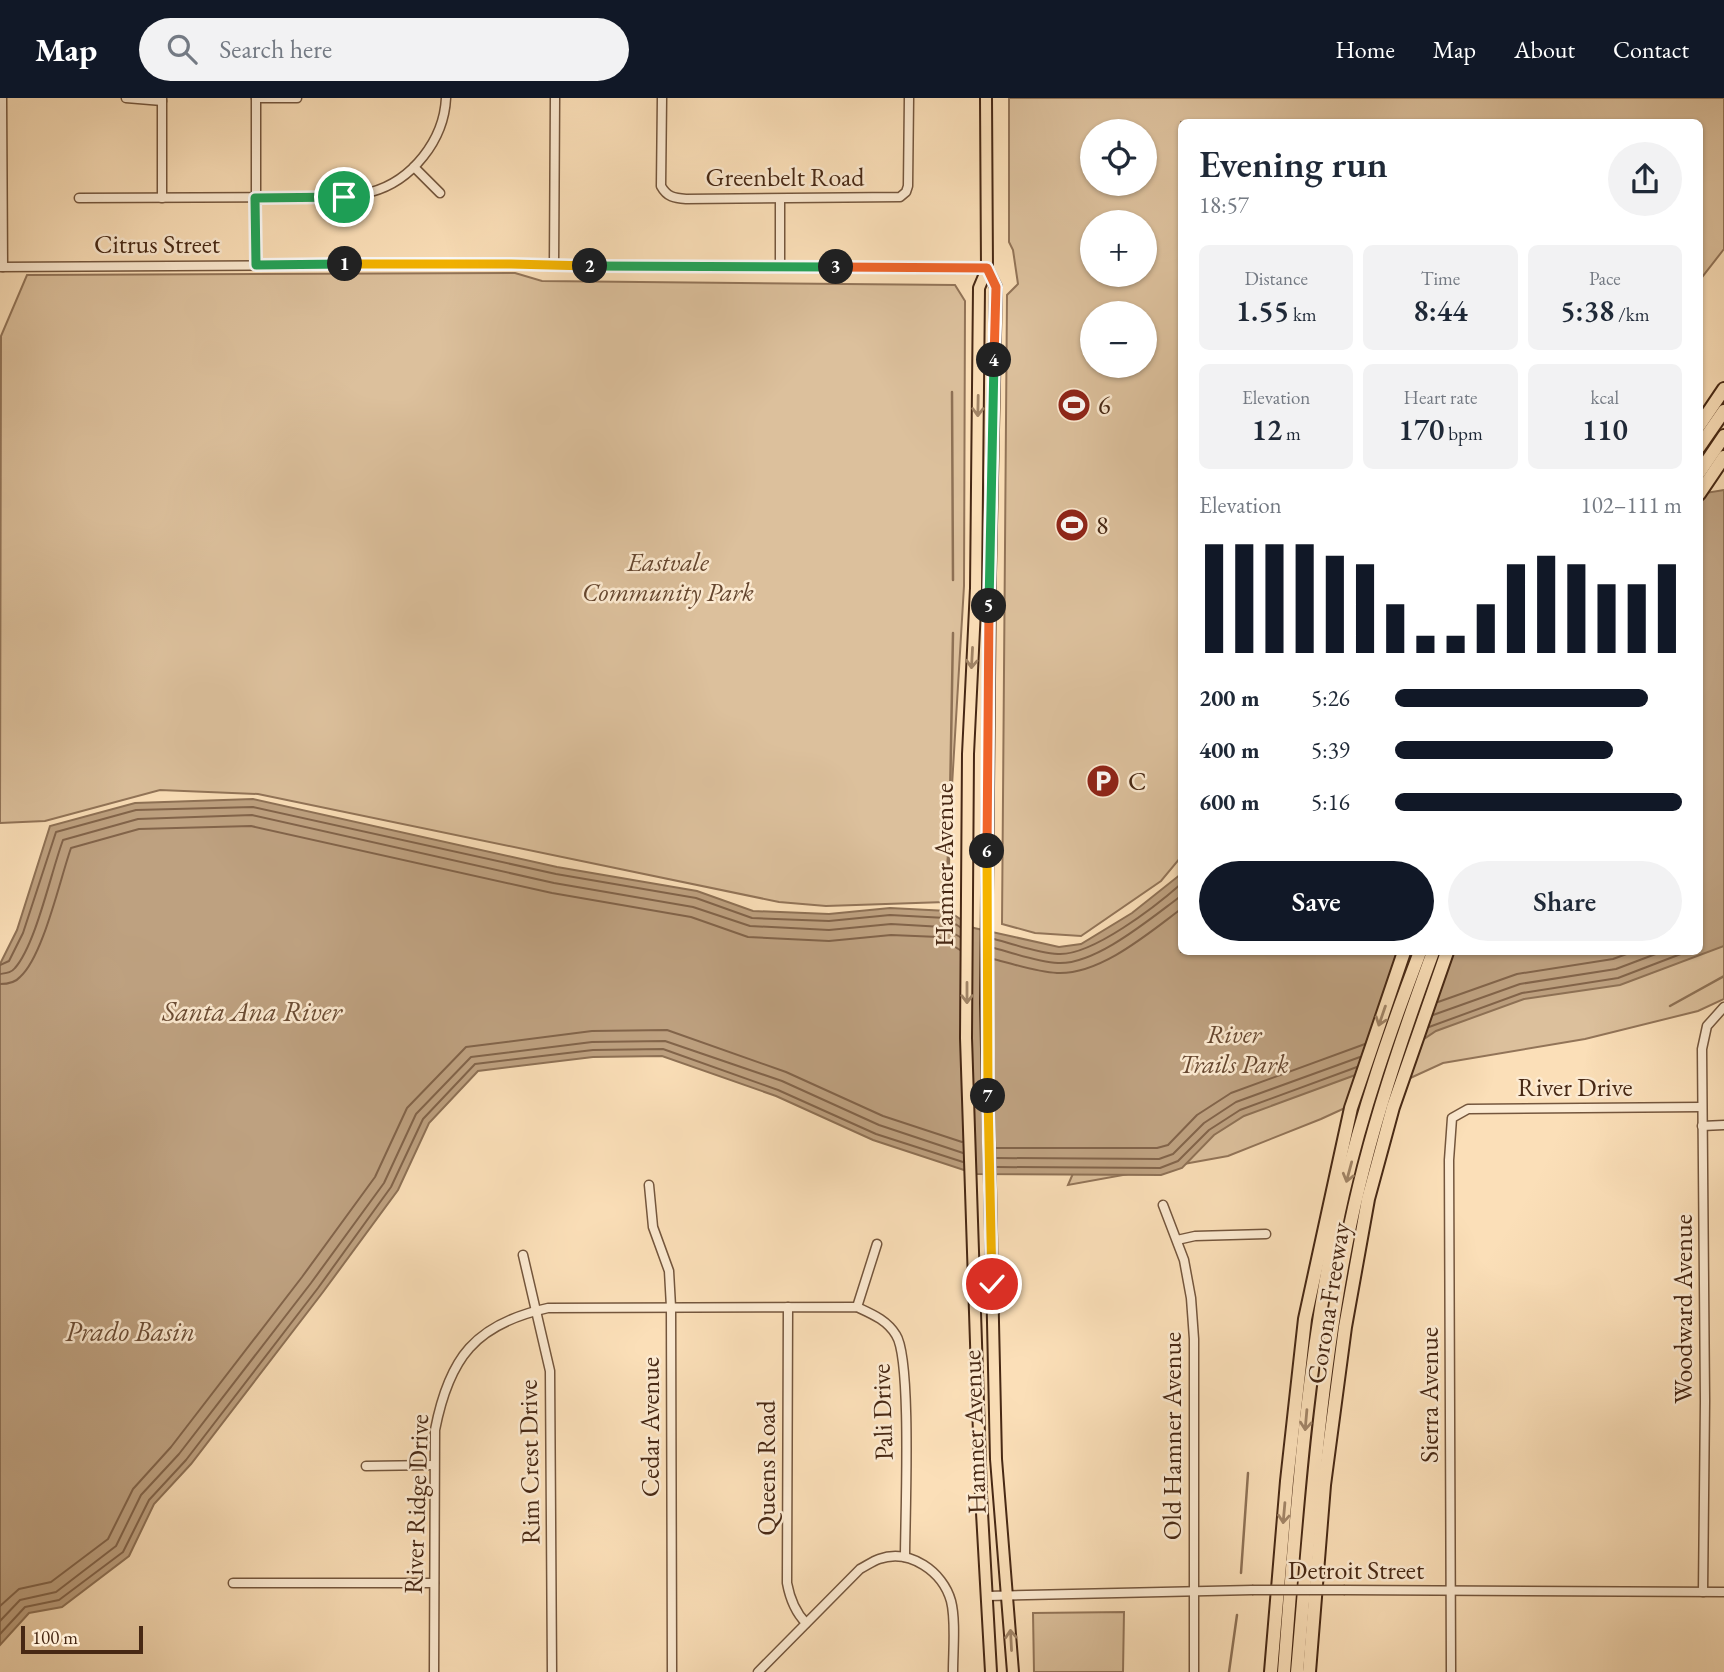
<!DOCTYPE html>
<meta charset="utf-8">
<style>
body{margin:0;font-family:"EB Garamond",serif;background:#f2f2f3;color:#1f2937;height:100vh;display:flex;flex-direction:column;font-size:26px;white-space:nowrap}
*{box-sizing:border-box;margin:0}
p{font-size:23px;color:#747a83}
.icon{flex:none;width:38px;height:38px;fill:none;stroke:currentColor;stroke-width:2;stroke-linecap:round;stroke-linejoin:round}
.map{position:relative;flex:1;overflow:hidden}
.sheet{position:absolute;left:1178px;top:21px;width:525px;height:836px;display:flex;flex-direction:column;background:#fff;border-radius:10px;box-shadow:0 2px 5px #0004}
.sheet>*{flex:none}
.buttons{position:absolute;left:1080px;top:21px;display:grid;gap:14px}
.buttons a{display:grid;place-items:center;width:77px;height:77px;border-radius:50%;background:#fff;box-shadow:0 2px 5px #0004;font-size:35px}
.scale{position:absolute;left:21px;bottom:18px;width:122px;box-sizing:border-box;padding-left:7px;border:4px solid #472814;border-top:0;font-size:19px;line-height:24px;white-space:nowrap;color:#472814;-webkit-text-stroke:5px #fcead1;paint-order:stroke}
.pin{position:absolute;display:grid;place-items:center;width:60px;height:60px;color:#fff;margin:-30px;border:4px solid #fff;border-radius:50%;box-shadow:0 2px 7px #0007}
.km{position:absolute;width:35px;height:35px;margin:-18px;border-radius:50%;background:#222;color:#fff;font-size:19px;line-height:35px;text-align:center}
.round{display:grid;place-items:center;flex:none;width:74px;height:74px;border-radius:37px;background:#f2f2f3}
.headline{display:flex;align-items:center;justify-content:space-between;height:119px;padding:0 21px}
h1{font-size:38px;font-weight:600;line-height:52px}
.metrics{display:grid;grid-template-columns:repeat(3,1fr);gap:10px;height:119px;padding:7px 21px}
.metrics div{display:grid;align-content:center;border-radius:10px;background:#f2f2f3;text-align:center}
.metrics b{font-size:30px;font-weight:600}
.metrics small{font-size:19px;font-weight:400}
.metrics p{font-size:19px}
.chart{height:196px;padding:14px 21px}
.chart p{display:flex;justify-content:space-between}
.chart svg{width:100%;height:126px;margin-top:7px;stroke:#111827;stroke-width:6}
.cta{display:flex;gap:14px;margin-top:auto;padding:14px 21px}
.cta a{flex:1;height:80px;border-radius:42px;background:#111827;color:#fff;font-size:28px;font-weight:600;line-height:80px;text-align:center}
.cta a+a{background:#f2f2f3;color:#1f2937}
ul{padding:0 21px;list-style:none;font-size:23px}
li{display:grid;grid-template-columns:112px 84px 1fr;align-items:center;height:52px}
li i{height:18px;border-radius:9px;background:#111827}
header{display:flex;align-items:center;gap:42px;box-sizing:border-box;height:98px;padding:0 35px;background:#111827;color:#fff}
header strong{font-size:33px}
nav{display:flex;gap:38px;margin-inline-start:auto;font-size:24px}
.search{width:490px;height:63px;background:#f2f2f3;display:flex;align-items:center;gap:18px;box-sizing:border-box;padding:0 24px;border-radius:38px;color:#747a83;font-size:26px}
.map>svg:first-child{display:block}
.green{fill:#dcc09c;stroke:#927458;stroke-width:2;fill-rule:evenodd}
.water{fill:#bea180;stroke:#8e7155;stroke-width:2}
.lines{fill:none;stroke-linecap:round;stroke-linejoin:round}
.shore{stroke:#82644a;stroke-width:2}
.stream{stroke:#8e7155;stroke-width:2.5}
.minor-casing{stroke:#74563d;stroke-width:11}
.major-casing{stroke:#472814;stroke-width:14}
.highway-casing{stroke:#472814;stroke-width:16}
.minor{stroke:#fcead1;stroke-width:8}
.major{stroke:#fbdfb8;stroke-width:10}
.highway{stroke:#fbdfb8;stroke-width:12}
.minor-bridge-casing{stroke:#74563d;stroke-width:11;stroke-linecap:butt}
.minor-bridge{stroke:#fcead1;stroke-width:8}
.oneway{stroke:#a18466}
.split-1-casing{stroke:#fff;stroke-width:14}
.split-2-casing{stroke:#fff;stroke-width:14}
.split-3-casing{stroke:#fff;stroke-width:14}
.split-4-casing{stroke:#fff;stroke-width:14}
.split-5-casing{stroke:#fff;stroke-width:14}
.split-6-casing{stroke:#fff;stroke-width:14}
.split-7-casing{stroke:#fff;stroke-width:14}
.split-8-casing{stroke:#fff;stroke-width:14}
.split-1{stroke:#22a559;stroke-width:9}
.split-2{stroke:#f5b400;stroke-width:9}
.split-3{stroke:#22a559;stroke-width:9}
.split-4{stroke:#f0652b;stroke-width:9}
.split-5{stroke:#22a559;stroke-width:9}
.split-6{stroke:#f0652b;stroke-width:9}
.split-7{stroke:#f5b400;stroke-width:9}
.split-8{stroke:#f5b400;stroke-width:9}
.labels{text-anchor:middle;stroke-width:5;stroke-linejoin:round;paint-order:stroke}
.street-label{font-size:26px;fill:#472814;stroke:#fcead1}
.poi-label{font-size:26px;fill:#472814;stroke:#fcead1;text-anchor:start}
.park-label{font-size:26px;font-style:italic;fill:#65462f;stroke:#fcead1}
.water-label{font-size:28px;font-style:italic;fill:#6b4c34;stroke:#fcead1}
</style>
<header>
<strong>Map</strong>
<div class="search"><svg class="icon" aria-label="search" viewBox="0 0 24 24"><circle cx="10" cy="10" r="6"/><path d="M15 15l6 6"/></svg>Search here</div>
<nav><a>Home</a><a>Map</a><a>About</a><a>Contact</a></nav>
</header>
<div class="map">
<svg width="1724" height="1574" viewBox="0 0 1724 1574">
<rect width="100%" height="100%" fill="#fbdfb8"/>
<filter id="stains"><feTurbulence type="fractalNoise" baseFrequency=".00286" numOctaves="4"/><feColorMatrix values="0 0 0 0 .2 0 0 0 0 .09 0 0 0 0 .02 0 0 0 .5 -.17"/></filter>
<radialGradient id="worn" r=".72"><stop offset=".6" stop-color="#630" stop-opacity="0"/><stop offset="1" stop-color="#630" stop-opacity=".3"/></radialGradient>
<g class="green">
<path d="M1009,0h715v151l-25,32v-159h-518v735l-20,24 -80,55 -46,-3 -33,-9 5,-629 11,-11 -5,-34 -4,-8zM1092,33h52v53h-52zM1092,124h52v53h-52zM1144,215v53h-52v-53z"/>
<polygon points="515,175 542,183 955,187 965,203 964,488 945,804 826,808 779,804 258,696 160,692 45,723 0,725 1,238 27,177"/>
<polygon points="1724,816 1724,901 1698,913 1585,941 1443,965 1321,1021 1228,1058 1068,1087 1170,852 1699,854"/>
<polygon points="1124,1514 1123,1574 1034,1574 1033,1515"/>
</g>
<polygon class="water" points="1724,392 1724,848 1620,887 1524,901 1436,933 1388,965 1244,1018 1214,1037 1182,1070 1161,1077 976,1076 873,1042 776,998 662,958 593,959 478,973 429,1025 398,1092 323,1194 191,1366 154,1406 129,1458 62,1509 29,1515 0,1547 0,866 17,832 50,728 135,705 253,701 557,769 697,793 753,813 829,816 890,810 948,813 974,830 1059,849 1081,846 1132,815 1181,776 1181,854 1699,854 1699,396"/>
<g class="lines">
<g class="shore">
<path d="M994,841c20,5 43,14 64,15 34,2 98,-48 123,-70"/>
<path d="M994,850c20,5 43,14 64,15 38,2 93,-45 123,-67"/>
<path d="M993,861c21,5 43,13 64,14 43,2 92,-40 124,-64"/>
<polyline points="0,867 9,863 23,835 56,734 136,712 253,709 556,776 696,800 752,820 829,823 890,817 946,820 960,829"/>
<path d="M0,876c6,-1 11,-1 15,-6 21,-24 36,-96 48,-128l75,-21 114,-4 302,68 139,24 57,19 79,4 62,-6 52,3 17,10"/>
<path d="M0,886c8,0 15,-1 20,-7 23,-20 40,-98 51,-129l68,-19 112,-3 301,67 139,24 57,20 81,4 62,-6 48,2 21,13"/>
<polyline points="1438,904 1517,876 1613,861 1632,854"/>
<polyline points="1433,917 1520,886 1616,871 1661,854"/>
<polyline points="1429,929 1522,895 1618,880 1686,854"/>
<polyline points="996,1050 1157,1050 1168,1047 1197,1017 1231,995 1365,946"/>
<polyline points="996,1060 1159,1061 1173,1056 1204,1025 1236,1004 1360,959"/>
<polyline points="997,1069 1160,1070 1178,1063 1209,1032 1240,1012 1357,969"/>
<polyline points="0,1508 19,1491 51,1484 108,1441 133,1391 171,1349 302,1179 375,1079 407,1010 466,949 592,933 667,932 786,974 883,1018 962,1044"/>
<polyline points="0,1523 20,1502 56,1494 116,1448 141,1397 179,1356 311,1185 384,1085 416,1016 471,959 592,944 665,943 782,983 879,1027 963,1055"/>
<polyline points="0,1536 25,1509 59,1502 123,1454 149,1402 186,1362 318,1190 391,1089 423,1021 475,966 593,952 663,951 778,992 876,1036 963,1064"/>
</g>
<g class="stream">
<polyline points="952,294 953,482"/>
<polyline points="948,815 953,535"/>
<polyline points="1670,908 1724,878"/>
<polyline points="1241,1475 1248,1375"/>
<polyline points="1229,1574 1237,1517"/>
</g>
<defs>
<g id="minor">
<polyline points="2,0 3,169"/>
<polyline points="126,0 162,3"/>
<polyline points="256,0 297,0"/>
<path d="M662,0l-1,88c6,11 13,12 25,13l214,-2 6,-5 2,-6 1,-88"/>
<polyline points="414,69 440,95"/>
<path d="M79,100l265,-1c9,-1 18,-3 27,-5 41,-11 73,-52 75,-94"/>
<polyline points="162,100 162,0"/>
<polyline points="780,101 780,169"/>
<polyline points="256,167 256,0"/>
<polyline points="554,168 555,0"/>
<polyline points="0,169 511,166 554,168 987,171"/>
<polyline points="1702,1028 1724,1027"/>
<polyline points="649,1087 653,1129 669,1173 671,1209 672,1574"/>
<polyline points="1163,1107 1184,1162 1191,1200 1194,1241 1194,1574"/>
<polyline points="1177,1142 1195,1138 1266,1136"/>
<polyline points="523,1157 550,1273 552,1574"/>
<path d="M788,1209l-1,276c3,16 8,29 19,40"/>
<polyline points="857,1209 877,1146"/>
<polyline points="366,1368 434,1367"/>
<polyline points="233,1485 434,1485"/>
<polyline points="1345,1492 1724,1494"/>
<polyline points="1703,1494 1705,1303 1702,951 1707,928 1724,909"/>
<polyline points="987,1498 1252,1492"/>
<path d="M434,1574l1,-242c14,-72 40,-106 113,-122l309,-1c15,7 30,13 39,28 16,24 9,184 9,222"/>
<path d="M758,1574l102,-103c6,-3 13,-8 19,-10 31,-11 64,13 72,42 5,19 2,50 2,71"/>
<polyline points="1451,1574 1449,1062 1452,1020 1468,1011 1701,1009"/>
</g>
<g id="major">
<polyline points="986,0 987,171 979,190 976,490 968,656 966,940 981,1397 991,1574"/>
<polyline points="987,171 996,189 990,475 986,905 996,1361 1013,1574"/>
</g>
<g id="highway">
<polyline points="1699,328 1724,291"/>
<polyline points="1699,349 1724,313"/>
<polyline points="1699,375 1724,338"/>
<polyline points="1699,396 1724,359"/>
<polyline points="1271,1574 1287,1383 1305,1221 1351,1010 1404,854"/>
<path d="M1284,1574c12,-160 23,-321 59,-478 19,-83 47,-163 77,-242"/>
<path d="M1297,1574c12,-137 21,-275 46,-410 19,-107 53,-209 90,-310"/>
<polyline points="1309,1574 1324,1387 1345,1229 1368,1101 1393,1009 1447,854"/>
</g>
</defs>
<use href="#minor" class="minor-casing"/>
<use href="#major" class="major-casing"/>
<use href="#highway" class="highway-casing"/>
<use href="#minor" class="minor"/>
<use href="#major" class="major"/>
<use href="#highway" class="highway"/>
<defs>
<polyline id="minor-bridge" points="1252,1492 1345,1492"/>
</defs>
<use href="#minor-bridge" class="minor-bridge-casing"/>
<use href="#minor-bridge" class="minor-bridge"/>
</g>
<defs><path id="oneway-shaft" d="M-6 0H5M1.5-3L5.5 0L1.5 3" fill="none" stroke-width="1.6" stroke-linecap="round" stroke-linejoin="round" transform="scale(1.75)"/></defs>
<g class="oneway">
<use href="#oneway-shaft" transform="translate(978 308) rotate(91)"/>
<use href="#oneway-shaft" transform="translate(972 560) rotate(93)"/>
<use href="#oneway-shaft" transform="translate(967 895) rotate(90)"/>
<use href="#oneway-shaft" transform="translate(1382 918) rotate(109)"/>
<use href="#oneway-shaft" transform="translate(1349 1074) rotate(105)"/>
<use href="#oneway-shaft" transform="translate(1306 1322) rotate(95)"/>
<use href="#oneway-shaft" transform="translate(1284 1415) rotate(95)"/>
<use href="#oneway-shaft" transform="translate(1011 1542) rotate(-93)"/>
</g>
<g class="lines">
<defs>
<polyline id="split-1" points="344,99 255,100 256,167 345,166"/>
<polyline id="split-2" points="345,166 511,166 590,168"/>
<polyline id="split-3" points="590,168 836,169"/>
<polyline id="split-4" points="836,169 987,170 996,189 994,262"/>
<polyline id="split-5" points="989,508 994,262"/>
<polyline id="split-6" points="987,753 989,508"/>
<polyline id="split-7" points="987,753 988,998"/>
<polyline id="split-8" points="988,998 992,1186"/>
</defs>
<use href="#split-1" class="split-1-casing"/>
<use href="#split-2" class="split-2-casing"/>
<use href="#split-3" class="split-3-casing"/>
<use href="#split-4" class="split-4-casing"/>
<use href="#split-5" class="split-5-casing"/>
<use href="#split-6" class="split-6-casing"/>
<use href="#split-7" class="split-7-casing"/>
<use href="#split-8" class="split-8-casing"/>
<use href="#split-1" class="split-1"/>
<use href="#split-2" class="split-2"/>
<use href="#split-3" class="split-3"/>
<use href="#split-4" class="split-4"/>
<use href="#split-5" class="split-5"/>
<use href="#split-6" class="split-6"/>
<use href="#split-7" class="split-7"/>
<use href="#split-8" class="split-8"/>
</g>
<defs>
<symbol id="stadium-disc" viewBox="-11 -11 22 22"><circle r="9.5" fill="#8f2418" stroke="#fcead1"/><path d="M0-5a6.5 5 0 1 0 0 10a6.5 5 0 1 0 0-10ZM-3.5-1.8h7v3.6h-7Z" fill="#fff"/></symbol>
<symbol id="parking-disc" viewBox="-11 -11 22 22"><circle r="9.5" fill="#8f2418" stroke="#fcead1"/><path d="M-3.5-5.5H1a3.5 3.5 0 0 1 0 7H-1V5.5H-3.5ZM-1-3.4V-.6H.8a1.4 1.4 0 0 0 0-2.8Z" fill="#fff"/></symbol>
</defs>
<g fill-rule="evenodd">
<use href="#stadium-disc" x="1055" y="288" width="38" height="38"/>
<use href="#stadium-disc" x="1053" y="408" width="38" height="38"/>
<use href="#parking-disc" x="1084" y="664" width="38" height="38"/>
</g>
<g class="labels">
<g class="street-label">
<text x="785" y="88">Greenbelt Road</text>
<text x="157" y="155">Citrus Street</text>
<text transform="translate(944 767) rotate(-90)" y="9">Hamner Avenue</text>
<text x="1575" y="998">River Drive</text>
<text transform="translate(1328 1205) rotate(-81)" y="9">Corona Freeway</text>
<text transform="translate(1683 1211) rotate(-90)" y="9">Woodward Avenue</text>
<text transform="translate(1429 1297) rotate(-90)" y="9">Sierra Avenue</text>
<text transform="translate(882 1314) rotate(-92)" y="9">Pali Drive</text>
<text transform="translate(650 1329) rotate(-90)" y="9">Cedar Avenue</text>
<text transform="translate(974 1334) rotate(-92)" y="9">Hamner Avenue</text>
<text transform="translate(1172 1338) rotate(-90)" y="9">Old Hamner Avenue</text>
<text transform="translate(529 1364) rotate(-91)" y="9">Rim Crest Drive</text>
<text transform="translate(766 1370) rotate(-90)" y="9">Queens Road</text>
<text transform="translate(416 1406) rotate(-88)" y="9">River Ridge Drive</text>
<text x="1356" y="1481">Detroit Street</text>
</g>
<g class="poi-label">
<text x="1098" y="316">6</text>
<text x="1096" y="436">8</text>
<text x="1128" y="692">C</text>
</g>
<g class="park-label">
<text x="668" y="473">Eastvale<tspan x="668" dy="30">Community Park</tspan></text>
<text x="1234" y="945">River<tspan x="1234" dy="30">Trails Park</tspan></text>
</g>
<g class="water-label">
<text x="252" y="923">Santa Ana River</text>
<text x="130" y="1243">Prado Basin</text>
</g>
</g>
<rect width="100%" height="100%" filter="url(#stains)"/>
<rect width="100%" height="100%" fill="url(#worn)"/>
</svg>
<div class="buttons">
<a><svg class="icon" aria-label="locate" viewBox="0 0 24 24"><circle cx="12" cy="12" r="6"/><path d="M12 2v4M12 18v4M2 12h4M18 12h4"/></svg></a>
<a>+</a>
<a>−</a>
</div>
<div class="scale">100 m</div>
<div class="pin" style="left:344px;top:99px;background:#1e9e55"><svg class="icon" aria-label="arrive" viewBox="0 0 24 24"><path d="M6 21V4h12l-3 4 3 4H6"/></svg></div>
<div class="pin" style="left:992px;top:1186px;background:#d93025"><svg class="icon" aria-label="check" viewBox="0 0 24 24"><path d="M5 12l5 5 9-10"/></svg></div>
<b class="km" style="left:345px;top:166px">1</b>
<b class="km" style="left:590px;top:168px">2</b>
<b class="km" style="left:836px;top:169px">3</b>
<b class="km" style="left:994px;top:262px">4</b>
<b class="km" style="left:989px;top:508px">5</b>
<b class="km" style="left:987px;top:753px">6</b>
<b class="km" style="left:988px;top:998px">7</b>
<section class="sheet">
<div class="headline"><div><h1>Evening run</h1><p>18:57</p></div><a class="round"><svg class="icon" aria-label="share" viewBox="0 0 24 24"><path d="M12 15V3M7 8l5-5 5 5M5 13v7h14v-7"/></svg></a></div>
<div class="metrics">
<div><p>Distance</p><b>1.55<small> km</small></b></div>
<div><p>Time</p><b>8:44</b></div>
<div><p>Pace</p><b>5:38<small> /km</small></b></div>
</div>
<div class="metrics">
<div><p>Elevation</p><b>12<small> m</small></b></div>
<div><p>Heart rate</p><b>170<small> bpm</small></b></div>
<div><p>kcal</p><b>110</b></div>
</div>
<div class="chart"><p><span>Elevation</span>102–111 m</p>
<svg viewBox="0 0 160 44" preserveAspectRatio="none"><path d="M5 44V6M15 44V6M25 44V6M35 44V6M45 44V10M55 44V13M65 44V27M75 44V38M85 44V38M95 44V27M105 44V13M115 44V10M125 44V13M135 44V20M145 44V20M155 44V13"/></svg>
</div>
<ul>
<li><b>200 m</b>5:26<i style="width:88%"></i></li>
<li><b>400 m</b>5:39<i style="width:76%"></i></li>
<li><b>600 m</b>5:16<i style="width:100%"></i></li>
</ul>
<div class="cta"><a>Save</a><a>Share</a></div>
</section>
</div>
